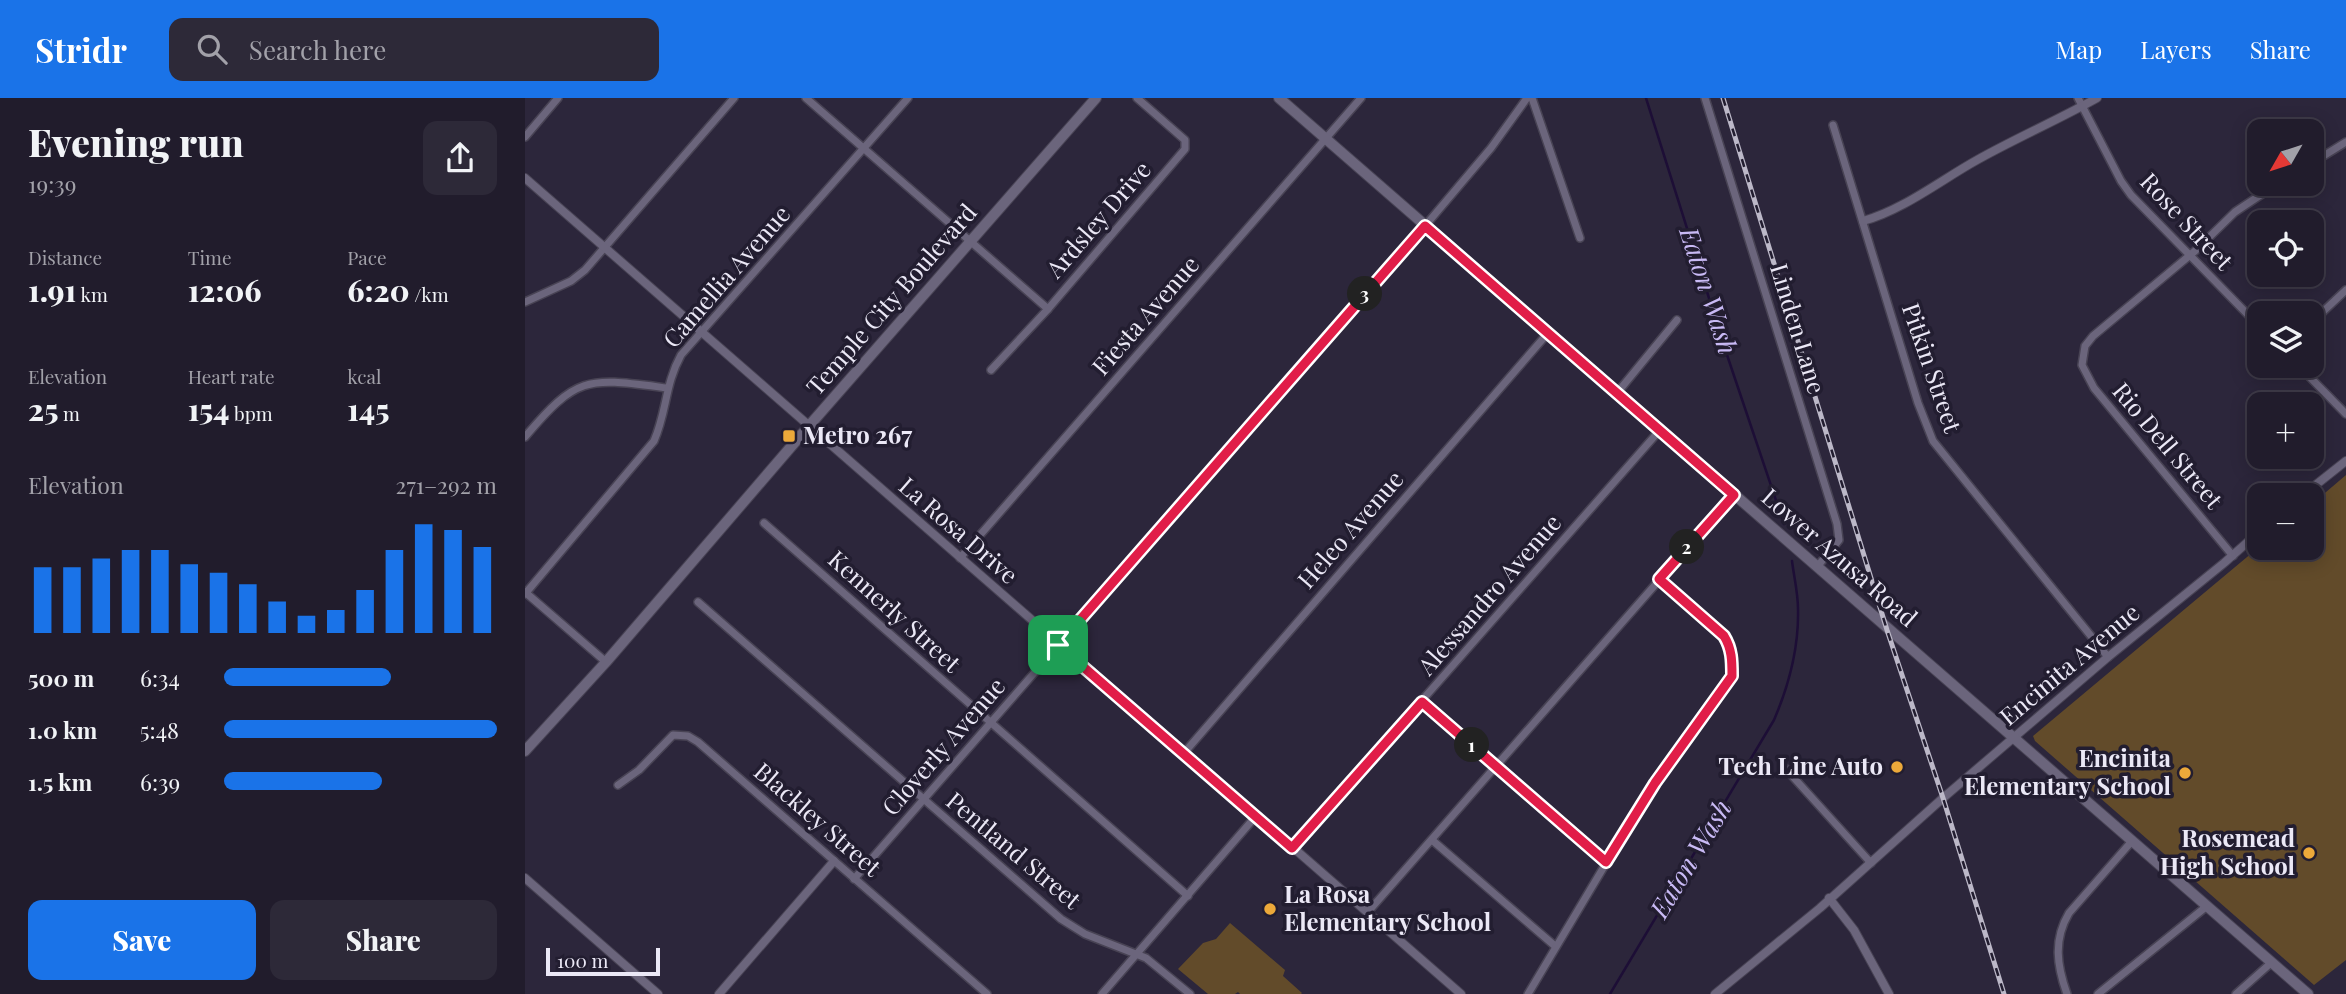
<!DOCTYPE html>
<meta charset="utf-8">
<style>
body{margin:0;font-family:"Playfair Display",serif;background:#2d2938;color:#f1f3f6;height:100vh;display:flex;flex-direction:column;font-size:26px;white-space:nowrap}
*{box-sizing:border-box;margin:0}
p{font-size:23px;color:#a2a1a9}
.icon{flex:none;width:38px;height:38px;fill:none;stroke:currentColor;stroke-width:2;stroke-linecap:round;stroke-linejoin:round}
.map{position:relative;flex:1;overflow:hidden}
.details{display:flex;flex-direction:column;background:#211c2c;width:525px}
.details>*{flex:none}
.needle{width:46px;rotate:231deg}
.controls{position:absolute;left:1722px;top:21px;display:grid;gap:14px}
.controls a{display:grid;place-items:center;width:77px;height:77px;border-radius:14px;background:#211c2c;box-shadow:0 4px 18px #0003,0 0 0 2px #3e3a48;font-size:35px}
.scale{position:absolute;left:21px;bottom:18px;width:114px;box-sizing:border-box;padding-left:7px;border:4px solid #ebe8f6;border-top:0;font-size:19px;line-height:24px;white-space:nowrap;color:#ebe8f6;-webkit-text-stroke:5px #221d30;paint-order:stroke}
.pin{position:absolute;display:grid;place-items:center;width:60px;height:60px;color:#fff;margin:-30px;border-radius:14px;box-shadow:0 4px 10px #0006}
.km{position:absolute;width:35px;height:35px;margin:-18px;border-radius:50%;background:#222;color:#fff;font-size:19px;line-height:35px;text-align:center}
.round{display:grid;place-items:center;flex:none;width:74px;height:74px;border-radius:14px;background:#2d2938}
.headline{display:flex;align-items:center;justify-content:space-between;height:119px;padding:0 28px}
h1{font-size:38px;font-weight:800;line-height:52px}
.metrics{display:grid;grid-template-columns:repeat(3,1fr);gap:10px;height:119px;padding:7px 28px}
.metrics div{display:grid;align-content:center}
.metrics b{font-size:30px;font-weight:800}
.metrics small{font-size:19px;font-weight:400}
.metrics p{font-size:19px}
.chart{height:196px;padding:14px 28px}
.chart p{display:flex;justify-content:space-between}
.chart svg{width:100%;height:126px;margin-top:7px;stroke:#1a73e8;stroke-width:6}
.action{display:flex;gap:14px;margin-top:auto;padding:14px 28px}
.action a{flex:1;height:80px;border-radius:14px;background:#1a73e8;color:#fff;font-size:28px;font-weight:800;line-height:80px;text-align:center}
.action a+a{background:#2d2938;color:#f1f3f6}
ul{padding:0 28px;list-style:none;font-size:23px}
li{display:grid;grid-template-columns:112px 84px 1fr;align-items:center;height:52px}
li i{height:18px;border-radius:9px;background:#1a73e8}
header{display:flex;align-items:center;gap:42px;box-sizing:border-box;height:98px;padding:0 35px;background:#1a73e8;color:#fff}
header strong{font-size:33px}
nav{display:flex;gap:38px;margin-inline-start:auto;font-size:24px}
.search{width:490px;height:63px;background:#2d2938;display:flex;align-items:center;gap:18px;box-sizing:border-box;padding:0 24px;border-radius:14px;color:#a2a1a9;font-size:26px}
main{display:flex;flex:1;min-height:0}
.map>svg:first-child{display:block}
.green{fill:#624b2a}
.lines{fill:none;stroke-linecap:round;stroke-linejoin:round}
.stream{stroke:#1d0e36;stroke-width:2.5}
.minor-casing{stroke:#484354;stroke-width:10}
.tertiary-casing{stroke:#484354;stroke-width:10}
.secondary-casing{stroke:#484354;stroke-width:12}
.minor{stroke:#6b657c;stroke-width:7}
.tertiary{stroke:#6b657c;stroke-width:8}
.secondary{stroke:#6b657c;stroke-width:10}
.rail-casing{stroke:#bcb8c8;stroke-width:5}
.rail{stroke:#221d30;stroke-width:2.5;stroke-dasharray:8;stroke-linecap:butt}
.route-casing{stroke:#fff;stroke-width:14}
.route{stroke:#e11d48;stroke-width:9}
.poi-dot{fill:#eca93a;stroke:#221d30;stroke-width:2.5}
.labels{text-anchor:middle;stroke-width:7;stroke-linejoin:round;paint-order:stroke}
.street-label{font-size:24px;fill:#ebe8f6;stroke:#221d30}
.poi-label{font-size:24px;font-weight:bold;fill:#ebe8f6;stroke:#221d30;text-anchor:end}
.water-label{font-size:26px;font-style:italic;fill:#c9baf5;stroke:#221d30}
</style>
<header>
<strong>Stridr</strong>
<div class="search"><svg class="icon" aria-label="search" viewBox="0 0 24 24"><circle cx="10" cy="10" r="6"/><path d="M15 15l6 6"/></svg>Search here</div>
<nav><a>Map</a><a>Layers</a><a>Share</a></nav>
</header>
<main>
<section class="details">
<div class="headline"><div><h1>Evening run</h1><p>19:39</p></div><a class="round"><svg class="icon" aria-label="share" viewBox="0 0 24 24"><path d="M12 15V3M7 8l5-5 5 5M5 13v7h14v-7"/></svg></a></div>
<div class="metrics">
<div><p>Distance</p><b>1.91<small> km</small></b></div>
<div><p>Time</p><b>12:06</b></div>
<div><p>Pace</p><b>6:20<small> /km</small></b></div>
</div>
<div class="metrics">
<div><p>Elevation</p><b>25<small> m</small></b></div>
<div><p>Heart rate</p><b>154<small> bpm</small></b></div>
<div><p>kcal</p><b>145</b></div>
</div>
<div class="chart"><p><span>Elevation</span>271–292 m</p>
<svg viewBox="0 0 160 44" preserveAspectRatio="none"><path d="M5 44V21M15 44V21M25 44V18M35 44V15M45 44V15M55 44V20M65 44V23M75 44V27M85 44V33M95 44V38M105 44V36M115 44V29M125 44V15M135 44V6M145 44V8M155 44V14"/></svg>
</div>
<ul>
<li><b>500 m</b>6:34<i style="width:61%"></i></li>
<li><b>1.0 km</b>5:48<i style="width:100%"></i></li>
<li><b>1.5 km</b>6:39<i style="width:58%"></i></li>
</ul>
<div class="action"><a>Save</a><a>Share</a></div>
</section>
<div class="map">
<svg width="1821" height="896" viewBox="0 0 1821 896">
<rect width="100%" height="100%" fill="#2c263b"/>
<g class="green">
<polygon points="1821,377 1821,862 1789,887 1510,643 1508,638 1734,449 1787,450 1787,406"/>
<polygon points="705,825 760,872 758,878 777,895 776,896 715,896 713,894 710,896 683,896 653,871 678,845 691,841"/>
</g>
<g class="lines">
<g class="stream">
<polyline points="1121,0 1200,251 1259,426"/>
<path d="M1085,896l164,-274c15,-35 25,-72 24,-111 0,-16 -4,-32 -6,-48"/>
</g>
<defs>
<g id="minor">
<polyline points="281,0 523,211"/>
<polyline points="1007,0 1055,140"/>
<polyline points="1180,0 1312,426 1314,442 1292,469"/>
<polyline points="1553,0 1596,83 1606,97 1734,228"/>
<polyline points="1308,27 1393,305 1408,343 1583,559"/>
<polyline points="0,39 33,0"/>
<polyline points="1787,65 1821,44"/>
<polyline points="0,204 46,183 60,172 209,0"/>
<polyline points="1787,224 1821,192"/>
<polyline points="1774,268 1821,316"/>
<polyline points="466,272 523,211 660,51 660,42 612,0"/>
<polyline points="1092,295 1152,222"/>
<path d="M0,339c53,-63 63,-59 142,-49"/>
<polyline points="239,425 663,798"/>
<polyline points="1708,458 1569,290 1557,267 1560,248 1568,238 1670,153 1710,114 1752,86"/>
<polyline points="435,460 836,0"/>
<polyline points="0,494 81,564"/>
<path d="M0,496l129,-153c13,-30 11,-57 27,-86l227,-257"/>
<polyline points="173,504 536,821 560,836 621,860 665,896"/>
<polyline points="897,604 1081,764"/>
<polyline points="659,655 1023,235"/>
<polyline points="1260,670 1346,765"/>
<polyline points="93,687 114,672 148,637 163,638 173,644 462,896"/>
<polyline points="907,742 1030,848"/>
<polyline points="767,750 1135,332"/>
<polyline points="329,781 900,128 966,50 1002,0"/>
<polyline points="842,815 1209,397"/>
<polyline points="577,896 731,718"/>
<path d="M1003,896l111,-186 93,-132c0,-15 0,-27 -8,-40l-65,-57"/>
<path d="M1542,896c-10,-28 -14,-54 2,-81l63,-72"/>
<polyline points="1573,896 1682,808"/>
<polyline points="1711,896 1747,864"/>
</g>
<g id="tertiary">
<polyline points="0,80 936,896"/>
<path d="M1338,123c40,-11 78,-41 114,-61 39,-22 81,-40 120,-62"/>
<polyline points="1778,397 1821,363"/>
<polyline points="0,780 133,896"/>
<polyline points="1304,800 1329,832 1364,896"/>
<polyline points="194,896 309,763"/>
<polyline points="1190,896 1295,810 1418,700 1583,559 1699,465 1734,434"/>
</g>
<g id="secondary">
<polyline points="754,0 1783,896"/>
<polyline points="0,653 81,564 283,329 571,0"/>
</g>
</defs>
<use href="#minor" class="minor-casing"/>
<use href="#tertiary" class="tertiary-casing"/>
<use href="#secondary" class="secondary-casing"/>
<use href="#minor" class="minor"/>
<use href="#tertiary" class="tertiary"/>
<use href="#secondary" class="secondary"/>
<defs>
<polyline id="rail" points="1198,0 1362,532 1418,700 1479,896"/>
</defs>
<use href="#rail" class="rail-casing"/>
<use href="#rail" class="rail"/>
</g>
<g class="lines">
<defs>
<path id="route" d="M900,128l309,269 -75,84 65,57c8,13 8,25 8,40l-77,107 -49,79 -184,-160 -130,146 -234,-203z"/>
</defs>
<use href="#route" class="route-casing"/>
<use href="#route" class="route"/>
</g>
<g class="poi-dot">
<rect x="257" y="331" width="14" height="14" rx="3.5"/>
<circle cx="1372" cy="669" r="7"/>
<circle cx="1660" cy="675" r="7"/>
<circle cx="1784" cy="755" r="7"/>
<circle cx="745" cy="811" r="7"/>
</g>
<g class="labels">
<g class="street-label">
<text transform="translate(574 122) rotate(-49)" y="8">Ardsley Drive</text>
<text transform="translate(1661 124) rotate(47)" y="8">Rose Street</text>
<text transform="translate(202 179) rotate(-49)" y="8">Camellia Avenue</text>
<text transform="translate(367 202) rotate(-49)" y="8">Temple City Boulevard</text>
<text transform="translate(621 218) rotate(-49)" y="8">Fiesta Avenue</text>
<text transform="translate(1272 231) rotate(73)" y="8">Linden Lane</text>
<text transform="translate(1406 270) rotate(71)" y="8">Pitkin Street</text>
<text transform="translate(1642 348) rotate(50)" y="8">Rio Dell Street</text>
<text transform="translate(826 432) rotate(-49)" y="8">Heleo Avenue</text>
<text transform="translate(433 433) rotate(41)" y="8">La Rosa Drive</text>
<text transform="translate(1314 460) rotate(41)" y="8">Lower Azusa Road</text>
<text transform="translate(965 497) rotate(-49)" y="8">Alessandro Avenue</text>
<text transform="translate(369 514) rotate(42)" y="8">Kennerly Street</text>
<text transform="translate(1545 567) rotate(-40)" y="8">Encinita Avenue</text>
<text transform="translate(419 649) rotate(-49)" y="8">Cloverly Avenue</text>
<text transform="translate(292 722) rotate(41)" y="8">Blackley Street</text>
<text transform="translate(488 753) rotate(40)" y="8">Pentland Street</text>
</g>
<g class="poi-label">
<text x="278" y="346" text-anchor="start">Metro 267</text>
<text x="1646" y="669">Encinita<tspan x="1646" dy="28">Elementary School</tspan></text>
<text x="1358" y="677">Tech Line Auto</text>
<text x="1770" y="749">Rosemead<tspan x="1770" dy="28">High School</tspan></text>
<text x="759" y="805" text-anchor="start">La Rosa<tspan x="759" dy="28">Elementary School</tspan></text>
</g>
<g class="water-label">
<text transform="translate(1183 193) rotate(72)" y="9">Eaton Wash</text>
<text transform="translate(1166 761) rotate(-59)" y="9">Eaton Wash</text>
</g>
</g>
</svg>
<div class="controls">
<a><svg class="needle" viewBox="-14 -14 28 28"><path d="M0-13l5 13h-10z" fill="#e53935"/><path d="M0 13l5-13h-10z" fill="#a2a1a9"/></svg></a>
<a><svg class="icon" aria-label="locate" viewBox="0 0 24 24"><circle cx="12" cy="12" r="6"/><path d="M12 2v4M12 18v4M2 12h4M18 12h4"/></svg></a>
<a><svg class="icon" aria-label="layers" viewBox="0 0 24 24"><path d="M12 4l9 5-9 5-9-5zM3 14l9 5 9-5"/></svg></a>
<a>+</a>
<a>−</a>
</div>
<div class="scale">100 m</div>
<div class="pin" style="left:533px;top:547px;background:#1e9e55"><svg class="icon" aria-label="arrive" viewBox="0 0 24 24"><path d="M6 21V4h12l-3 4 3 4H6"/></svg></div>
<b class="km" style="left:947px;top:647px">1</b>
<b class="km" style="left:1162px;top:449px">2</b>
<b class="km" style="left:840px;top:196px">3</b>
</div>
</main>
